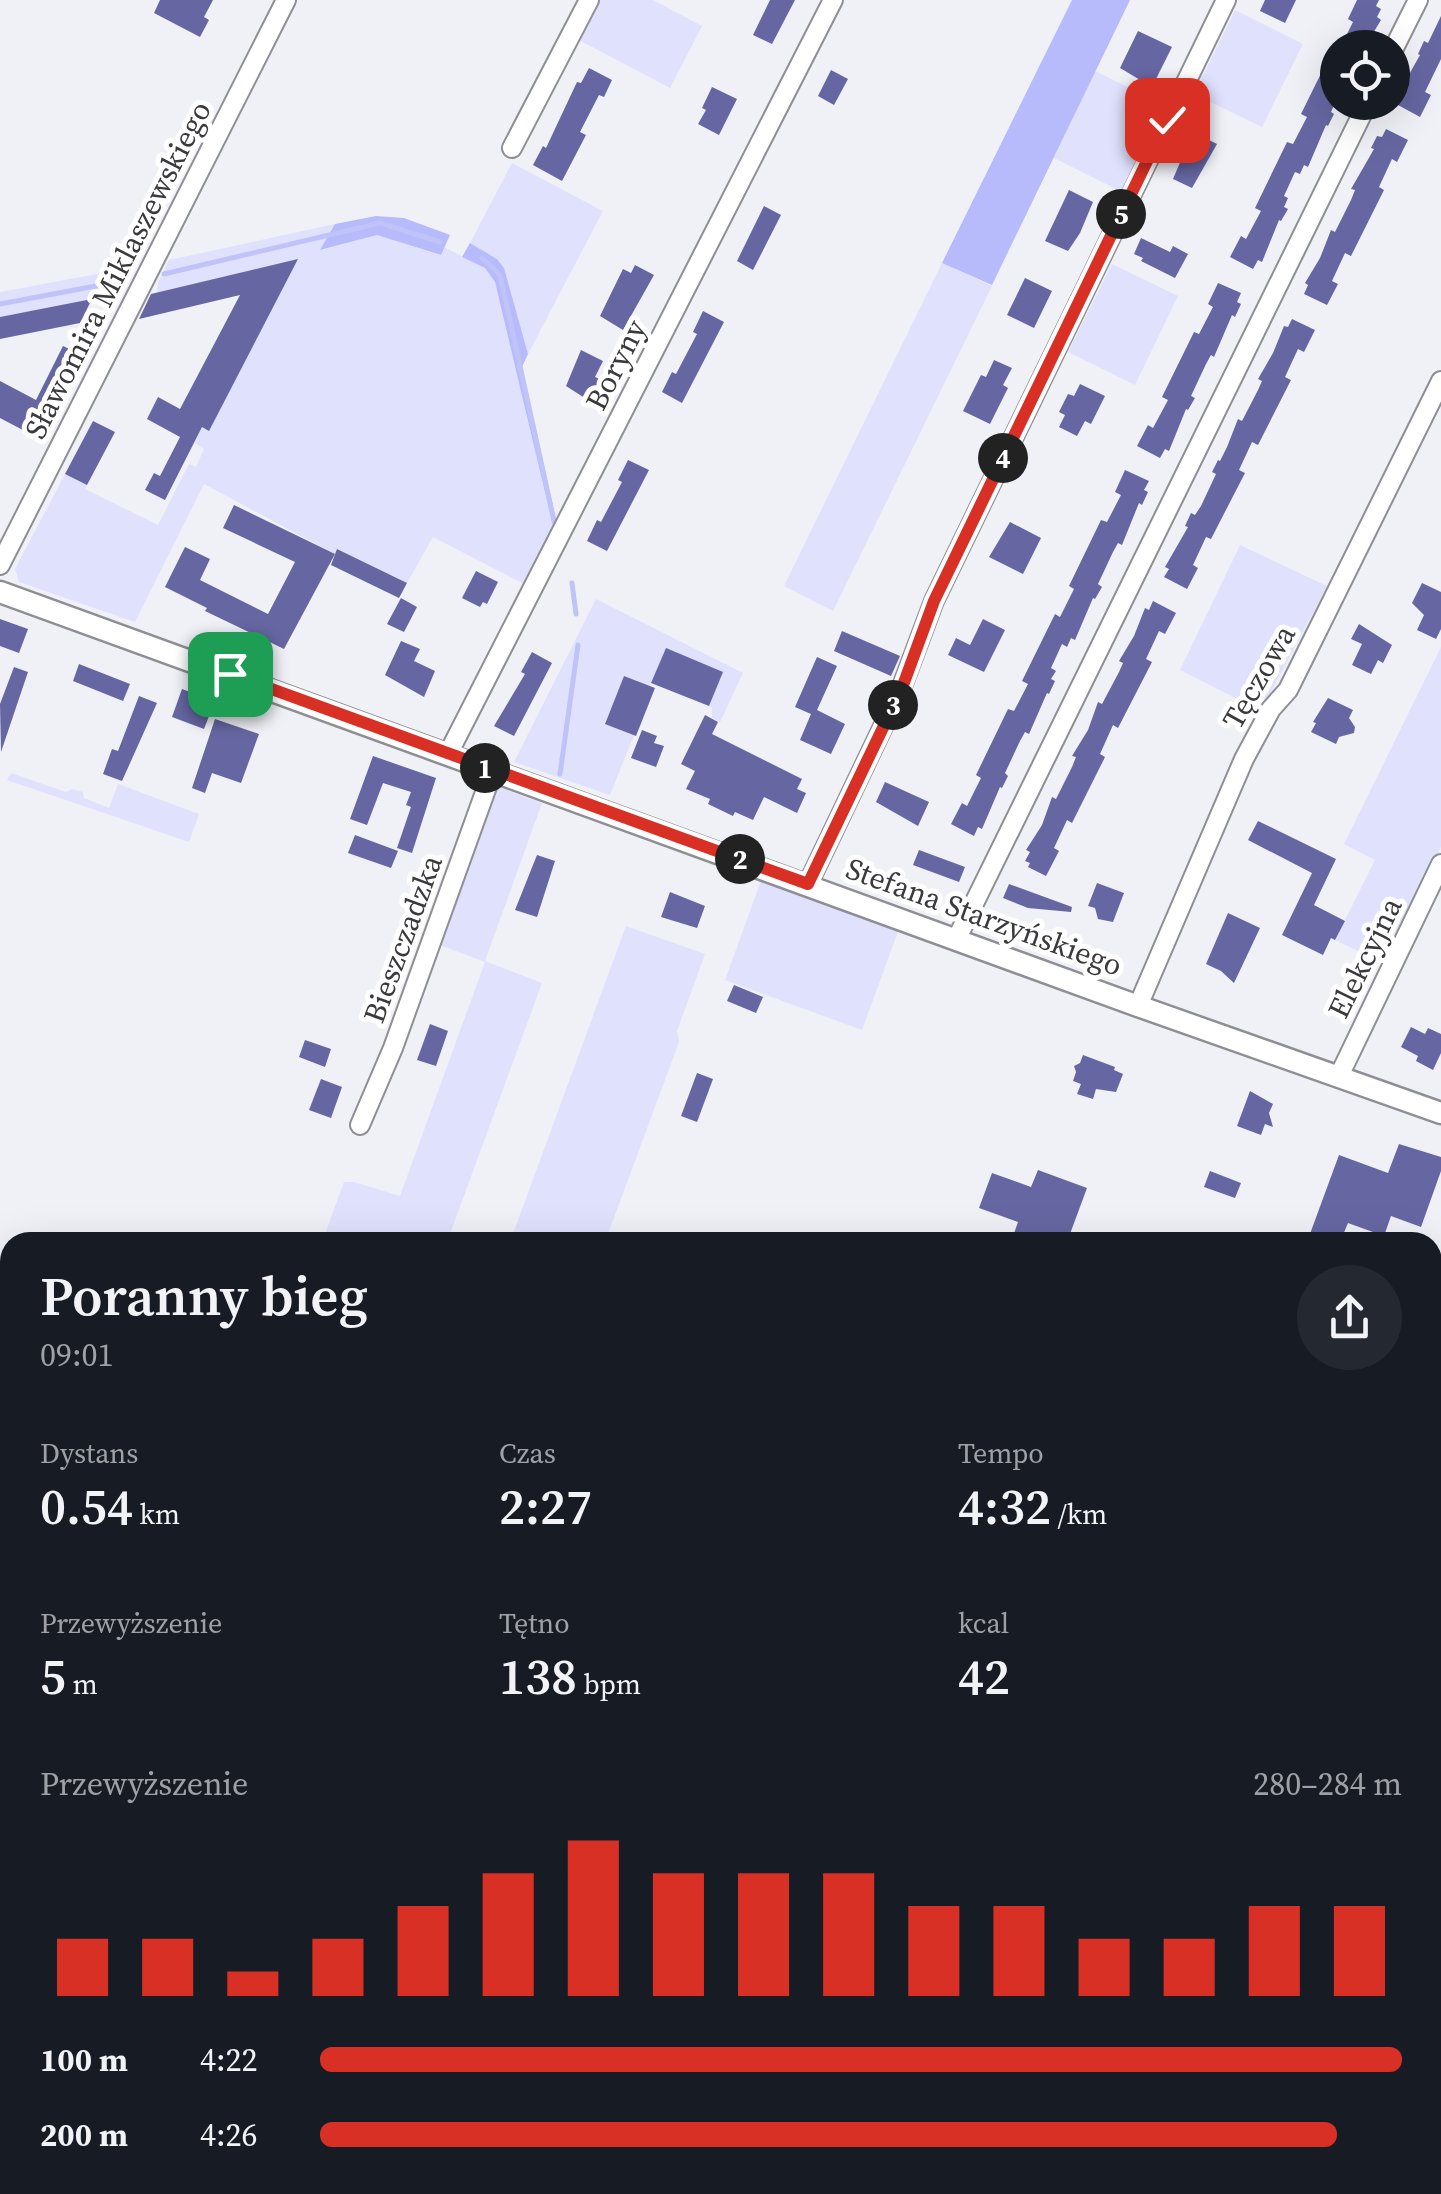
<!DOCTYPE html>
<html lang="pl">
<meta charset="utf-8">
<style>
body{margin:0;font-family:"Source Serif 4",serif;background:#242831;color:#f1f3f6;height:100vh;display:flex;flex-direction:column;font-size:38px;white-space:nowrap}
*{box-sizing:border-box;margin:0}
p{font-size:32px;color:#9ea1a6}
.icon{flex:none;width:55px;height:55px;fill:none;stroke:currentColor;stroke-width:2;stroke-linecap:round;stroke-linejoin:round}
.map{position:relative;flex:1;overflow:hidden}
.sheet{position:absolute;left:0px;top:1232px;width:1442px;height:962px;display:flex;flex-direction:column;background:#171b24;border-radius:30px 30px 0 0;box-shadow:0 10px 40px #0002}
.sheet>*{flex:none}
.tools{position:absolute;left:1320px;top:30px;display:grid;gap:20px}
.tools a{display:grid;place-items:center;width:90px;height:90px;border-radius:50%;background:#171b24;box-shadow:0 10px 40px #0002;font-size:50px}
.pin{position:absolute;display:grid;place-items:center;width:85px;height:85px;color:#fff;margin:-42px;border-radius:20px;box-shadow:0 5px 15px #0006}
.km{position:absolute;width:50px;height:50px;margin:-25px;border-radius:50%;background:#222;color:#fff;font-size:28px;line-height:50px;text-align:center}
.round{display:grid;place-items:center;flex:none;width:105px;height:105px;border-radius:52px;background:#242831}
.head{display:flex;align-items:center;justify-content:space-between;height:170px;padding:0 40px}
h1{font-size:55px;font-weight:600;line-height:75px}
.stats{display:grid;grid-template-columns:repeat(3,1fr);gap:15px;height:170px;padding:10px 40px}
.stats div{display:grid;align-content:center}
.stats b{font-size:50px;font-weight:600}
.stats small{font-size:28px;font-weight:400}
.stats p{font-size:28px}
.chart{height:280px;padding:20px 40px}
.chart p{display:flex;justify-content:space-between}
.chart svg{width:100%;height:180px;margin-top:10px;stroke:#d93025;stroke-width:6}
ul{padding:0 40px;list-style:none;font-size:32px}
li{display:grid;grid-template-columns:160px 120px 1fr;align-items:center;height:75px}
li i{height:25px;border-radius:12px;background:#d93025}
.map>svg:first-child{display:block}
.green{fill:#e0e1fd}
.forest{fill:#b7bafb}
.water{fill:#c0c3f7}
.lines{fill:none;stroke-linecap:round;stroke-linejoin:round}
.stream{stroke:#c0c3f7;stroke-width:5}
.building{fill:#6666a2}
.minor-casing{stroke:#8e8f94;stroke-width:22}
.tertiary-casing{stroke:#8e8f94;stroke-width:25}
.minor{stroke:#fff;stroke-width:18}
.tertiary{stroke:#fff;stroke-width:20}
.route-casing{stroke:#fff;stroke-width:20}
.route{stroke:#d93025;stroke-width:12}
.labels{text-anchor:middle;stroke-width:10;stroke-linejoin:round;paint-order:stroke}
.street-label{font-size:30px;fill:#3a3a3d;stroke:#fff}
</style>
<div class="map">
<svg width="1441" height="2194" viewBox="0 0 1441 2194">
<rect width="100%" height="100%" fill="#f0f1f7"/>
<g class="green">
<polygon points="597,0 653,0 702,26 670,88 577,39"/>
<polygon points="1235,10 1303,44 1262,127 1194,94"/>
<polygon points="1095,71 1164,105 1122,192 1054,158"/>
<polygon points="512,163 603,211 528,354 504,268 497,259 470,243"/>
<polygon points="335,224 322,250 377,235 440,255 444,247 485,268 495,282 554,530 526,585 433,537 407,583 338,549 335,554 204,484 135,622 19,582 15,569 65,474 87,485 85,489 158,525 189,464 196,467 204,449 195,443 202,427 208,430 297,260 157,293 158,282 169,260"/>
<polygon points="942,263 992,286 833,611 784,586"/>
<polygon points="1112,264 1178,296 1135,385 1068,352"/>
<polygon points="129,268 113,296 0,317 0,292"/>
<polygon points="1240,545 1327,586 1261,711 1180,670"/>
<polygon points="596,599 743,673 720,722 712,718 712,708 709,706 722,672 666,649 650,686 624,676 605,723 634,735 610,795 514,762"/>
<polygon points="1441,647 1441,847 1383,963 1335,940 1375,860 1344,844"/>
<polygon points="11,773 66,792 72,789 83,792 84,798 109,808 118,784 199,814 189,842 7,780"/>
<polygon points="498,787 542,803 485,961 542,983 447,1242 322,1242 344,1182 354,1182 400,1196 485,962 440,945"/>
<polygon points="762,878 899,929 862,1030 725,980"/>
<polygon points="626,926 705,954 677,1031 679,1042 605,1242 510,1242"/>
<polygon points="1441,1261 1441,1756 1433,1779 1432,1290 1439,1272 1433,1272 1432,1262"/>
<polygon points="0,2145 10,2151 10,2185 132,2185 150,2194 23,2194 0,2183"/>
<polygon points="1105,2185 1281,2185 1277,2194 1101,2194"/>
</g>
<g class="forest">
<polygon points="1072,0 1130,0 992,285 942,263"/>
<polygon points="376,216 404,218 450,235 441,255 377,235 320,250 335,224"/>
<polygon points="470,243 497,259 504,268 528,354 522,367 557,524 554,530 495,282 485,268 462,257"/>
</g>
<polygon class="water" points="132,2185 259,2185 277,2194 150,2194"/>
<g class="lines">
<g class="stream">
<polyline points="482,258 500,275 554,521"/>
<polyline points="164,274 380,223 440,242"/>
<polyline points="0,304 117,282"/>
<polyline points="572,583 576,614"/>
<polyline points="560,774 578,645"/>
<polyline points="1432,1268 1437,1267"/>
<polyline points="0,2170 10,2175"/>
<polyline points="30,2185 48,2194"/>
</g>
</g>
<g class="building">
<polygon points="160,0 213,0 204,17 209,20 200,37 154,13"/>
<polygon points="770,0 795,0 772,44 753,35"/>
<polygon points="1265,0 1296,0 1285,23 1260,11"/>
<polygon points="1357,0 1379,0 1376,6 1381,9 1377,17 1381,20 1364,48 1340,48 1353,22 1348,19"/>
<polygon points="1441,16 1441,59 1425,92 1431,95 1420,117 1398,105 1402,96 1398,94 1420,55 1418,54 1424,41 1428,43"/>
<polygon points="1138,31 1172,47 1152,87 1120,68"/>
<polygon points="1338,39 1338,97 1331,112 1334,114 1328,126 1326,125 1308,167 1304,165 1300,174 1295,172 1284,196 1288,198 1284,207 1288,209 1281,221 1279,220 1262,262 1258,260 1253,269 1230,257 1241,236 1246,239 1261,211 1255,208 1287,142 1293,144 1307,117 1301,114"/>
<polygon points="589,68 612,80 604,97 599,95 580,132 586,135 562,181 533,165 543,146 546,148 577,82 581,83"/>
<polygon points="831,70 848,79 834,105 818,96"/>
<polygon points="712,87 737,99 719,135 698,124 706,110 702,108"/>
<polygon points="1386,129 1408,140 1397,162 1392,159 1379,187 1384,190 1351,256 1345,253 1332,281 1338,284 1327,305 1304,294 1308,285 1305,283 1320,258 1331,230 1335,232 1351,200 1355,190 1351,189 1374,149 1371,148 1377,136 1382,137"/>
<polygon points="1193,132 1217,144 1192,188 1173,179"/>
<polygon points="1069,190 1093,202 1080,233 1068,251 1045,241"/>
<polygon points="764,206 781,215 753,270 737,261"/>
<polygon points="1141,238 1170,252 1173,246 1188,254 1175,278 1141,261 1143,258 1134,254"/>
<polygon points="298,259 209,431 202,427 165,500 145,490 154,473 160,476 180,437 147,419 158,397 180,409 240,295 139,319 151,294"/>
<polygon points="635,265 654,275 623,330 600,316 623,269 631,273"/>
<polygon points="1025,278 1052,291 1034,328 1007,315"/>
<polygon points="1218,283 1241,293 1237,302 1241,304 1235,317 1232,315 1214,357 1211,355 1206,364 1191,396 1195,398 1188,410 1186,409 1169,451 1165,449 1160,458 1137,446 1148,425 1153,428 1168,400 1162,397 1194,332 1199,334 1213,307 1208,304"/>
<polygon points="92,299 80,323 0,339 0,317"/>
<polygon points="703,311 724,322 682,403 662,392 672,372 676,374 697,334 693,332"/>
<polygon points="1292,319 1315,330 1304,352 1298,349 1285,377 1291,380 1258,445 1252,442 1239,470 1245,473 1211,539 1206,537 1193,565 1198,568 1187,589 1164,577 1169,569 1165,567 1188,527 1185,526 1191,513 1195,515 1201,506 1216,474 1212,472 1218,460 1220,461 1227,447 1238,419 1242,421 1258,390 1262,381 1258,379 1273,353 1284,326 1288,327"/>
<polygon points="63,346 80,354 38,438 0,418 0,381 36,400"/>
<polygon points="581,350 603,361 595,377 602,380 591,402 566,386"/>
<polygon points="994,360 1012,368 1003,385 1008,388 990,424 963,411 981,375 986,377"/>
<polygon points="1080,384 1105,396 1091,424 1085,421 1077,436 1059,427 1065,415 1059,412 1068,394 1074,396"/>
<polygon points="93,421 115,432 87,485 65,474"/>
<polygon points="628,460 649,470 607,551 587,541 597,520 601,522 622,482 618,480"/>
<polygon points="1125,470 1149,481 1144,490 1148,492 1142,505 1139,503 1122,545 1118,543 1113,552 1098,584 1102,587 1095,599 1093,598 1075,640 1071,638 1067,647 1062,644 1051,668 1056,671 1051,679 1055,681 1049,694 1047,693 1029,734 1025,732 1020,741 1005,773 1008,776 1002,788 1000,787 982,829 978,827 974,836 951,824 962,803 967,806 981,778 976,775 1008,709 1014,711 1028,684 1022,681 1055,614 1060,617 1074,589 1069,586 1101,520 1107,522 1121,495 1115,492"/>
<polygon points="234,505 335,554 284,649 205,611 207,608 165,587 185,547 210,559 200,580 268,614 295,562 223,528"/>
<polygon points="1010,522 1041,538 1023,574 989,557"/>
<polygon points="337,549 407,583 399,598 331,565"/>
<polygon points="476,571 498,582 487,604 483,602 480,607 462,598"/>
<polygon points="1422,583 1441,592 1441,629 1436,639 1417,630 1424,615 1412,603"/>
<polygon points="401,598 417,607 404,632 387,624"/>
<polygon points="1153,601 1176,613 1165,634 1159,631 1146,659 1152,662 1118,728 1113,725 1100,754 1105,757 1072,823 1067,820 1054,848 1059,851 1046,876 1028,867 1030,863 1025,861 1030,852 1026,850 1042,825 1052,797 1056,799 1072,767 1076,757 1072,756 1088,730 1098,702 1102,704 1119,672 1123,663 1119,661 1134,636 1145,608 1149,610"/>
<polygon points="0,619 28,629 19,653 0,646"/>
<polygon points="983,619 1005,630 984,672 948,655 956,638 970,645"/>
<polygon points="1359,624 1392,645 1383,663 1378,660 1371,674 1352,665 1362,644 1351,639"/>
<polygon points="842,631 900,656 891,676 834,651"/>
<polygon points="401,641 420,649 414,661 435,671 424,697 385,675"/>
<polygon points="666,648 723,672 709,706 651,683"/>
<polygon points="532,652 552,663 514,736 494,726 525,674 521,672"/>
<polygon points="817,657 837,666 817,710 845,724 831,754 800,740 811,714 795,707"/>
<polygon points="79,664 130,684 123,701 73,681"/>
<polygon points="14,667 28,672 1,752 0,704"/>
<polygon points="624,676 655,688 636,736 605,724"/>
<polygon points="182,689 215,701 204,729 172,717"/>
<polygon points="139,696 157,703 122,781 103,774 112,749 118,751"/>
<polygon points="1328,698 1353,710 1349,718 1355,727 1354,733 1339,737 1336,744 1311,732 1316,723 1313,722"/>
<polygon points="705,715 718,722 712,734 802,779 797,789 806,793 797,813 764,797 753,820 735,812 733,816 708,804 710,799 686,789 695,771 681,764"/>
<polygon points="215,719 259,734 241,783 212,773 205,793 192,788"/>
<polygon points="642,730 657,736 654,743 664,746 656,767 631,758"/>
<polygon points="373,756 436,778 412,853 397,848 411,807 406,805 411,792 383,783 367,825 350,819"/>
<polygon points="885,782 929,802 918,826 876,802"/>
<polygon points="1258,821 1336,859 1314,905 1345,921 1335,940 1331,938 1323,955 1282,935 1312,873 1248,840"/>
<polygon points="355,835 398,851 391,868 348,853"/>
<polygon points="919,850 965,867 959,882 913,865"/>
<polygon points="537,855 555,861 537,917 515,910"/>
<polygon points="1097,883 1124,893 1113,922 1098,919 1095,908 1088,906"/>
<polygon points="1009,884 1072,907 1071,912 1028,908 1003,898"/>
<polygon points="670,892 705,906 697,928 661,917"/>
<polygon points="1228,913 1260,928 1234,983 1221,971 1206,964"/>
<polygon points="734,985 763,997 756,1013 727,1001"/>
<polygon points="430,1024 448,1031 436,1066 417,1060"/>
<polygon points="1411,1027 1425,1034 1428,1028 1441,1034 1441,1053 1433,1070 1416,1061 1418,1056 1401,1047"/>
<polygon points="305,1040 331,1049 325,1067 299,1057"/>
<polygon points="1083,1055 1115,1067 1114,1070 1123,1074 1116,1092 1096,1089 1093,1099 1077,1094 1081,1084 1073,1081 1076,1072 1074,1066 1080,1063"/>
<polygon points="697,1073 713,1079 697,1122 681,1116"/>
<polygon points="321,1079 342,1087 331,1118 309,1110"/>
<polygon points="1250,1091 1273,1104 1269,1113 1273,1127 1265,1124 1261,1135 1237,1126"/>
<polygon points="1399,1144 1441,1157 1441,1171 1421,1227 1391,1216 1384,1236 1348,1223 1340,1242 1307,1242 1339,1155 1388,1173"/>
<polygon points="1038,1170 1087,1188 1067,1242 1011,1242 1018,1222 979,1208 992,1173 1031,1187"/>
<polygon points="1210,1171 1241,1183 1235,1198 1204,1187"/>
</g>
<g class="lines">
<defs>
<g id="minor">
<polyline points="1392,52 1418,0"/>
<polyline points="512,148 589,0"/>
<polyline points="0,565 286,0"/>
<polyline points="448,754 833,0"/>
<polyline points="808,884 901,689 934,601 1226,0"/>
<polyline points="957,938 1368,102"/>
<polyline points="1138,1006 1244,759 1271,709 1288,690 1441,381"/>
<polyline points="1339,1076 1441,864"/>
<polyline points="360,1125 393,1048 493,770"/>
<polyline points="0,2047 10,2049"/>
<polyline points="378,2185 397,2194"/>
</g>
<polyline id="tertiary" points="0,592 1138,1006 1441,1113"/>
</defs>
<use href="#minor" class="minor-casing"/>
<use href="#tertiary" class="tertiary-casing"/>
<use href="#minor" class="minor"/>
<use href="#tertiary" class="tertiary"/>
</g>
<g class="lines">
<defs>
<polyline id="route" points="230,674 808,884 902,688 934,601 1167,120"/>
</defs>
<use href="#route" class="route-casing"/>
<use href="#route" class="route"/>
</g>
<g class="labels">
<g class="street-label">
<text transform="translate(118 270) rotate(-63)" y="10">Sławomira Miklaszewskiego</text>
<text transform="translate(616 365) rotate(-63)" y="10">Boryny</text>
<text transform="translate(1259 677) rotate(-60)" y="10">Tęczowa</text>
<text transform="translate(984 917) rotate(20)" y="10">Stefana Starzyńskiego</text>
<text transform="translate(403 939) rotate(-70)" y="10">Bieszczadzka</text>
<text transform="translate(1365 958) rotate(-64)" y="10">Elekcyjna</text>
</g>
</g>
</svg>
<div class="tools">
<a><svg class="icon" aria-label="locate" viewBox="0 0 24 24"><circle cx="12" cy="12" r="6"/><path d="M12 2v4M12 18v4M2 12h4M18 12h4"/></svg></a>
</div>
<div class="pin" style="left:230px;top:674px;background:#1e9e55"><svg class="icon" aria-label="arrive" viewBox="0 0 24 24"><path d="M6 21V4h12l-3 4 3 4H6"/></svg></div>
<div class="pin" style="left:1167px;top:120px;background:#d93025"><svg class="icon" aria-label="check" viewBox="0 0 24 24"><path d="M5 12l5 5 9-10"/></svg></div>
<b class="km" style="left:485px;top:768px">1</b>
<b class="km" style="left:740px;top:859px">2</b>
<b class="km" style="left:893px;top:705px">3</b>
<b class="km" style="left:1003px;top:458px">4</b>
<b class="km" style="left:1121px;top:214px">5</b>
<section class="sheet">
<div class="head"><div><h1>Poranny bieg</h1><p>09:01</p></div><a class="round"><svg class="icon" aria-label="share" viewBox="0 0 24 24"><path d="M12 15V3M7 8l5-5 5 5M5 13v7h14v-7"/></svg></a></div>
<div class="stats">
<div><p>Dystans</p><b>0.54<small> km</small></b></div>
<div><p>Czas</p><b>2:27</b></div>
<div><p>Tempo</p><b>4:32<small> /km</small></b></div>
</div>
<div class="stats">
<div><p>Przewyższenie</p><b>5<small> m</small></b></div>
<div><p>Tętno</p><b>138<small> bpm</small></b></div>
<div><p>kcal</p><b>42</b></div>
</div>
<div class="chart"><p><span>Przewyższenie</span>280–284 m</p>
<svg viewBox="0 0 160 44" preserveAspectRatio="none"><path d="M5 44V30M15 44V30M25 44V38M35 44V30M45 44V22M55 44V14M65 44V6M75 44V14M85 44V14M95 44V14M105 44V22M115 44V22M125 44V30M135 44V30M145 44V22M155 44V22"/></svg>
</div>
<ul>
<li><b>100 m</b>4:22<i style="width:100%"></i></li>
<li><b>200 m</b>4:26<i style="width:94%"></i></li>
</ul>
</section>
</div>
